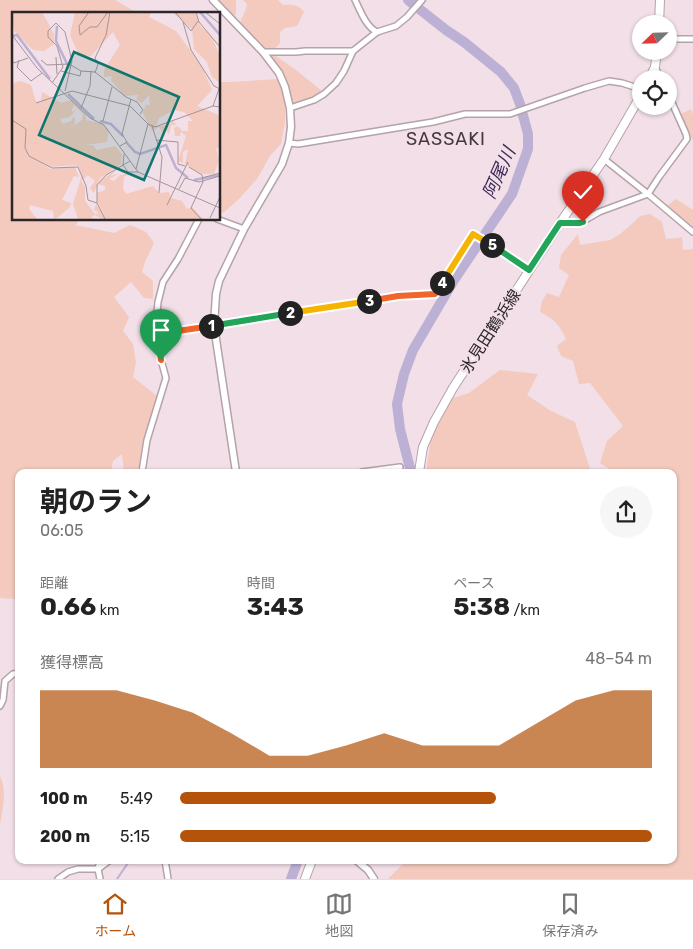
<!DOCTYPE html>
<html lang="ja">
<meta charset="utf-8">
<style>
body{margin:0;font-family:Rubik,"Noto Sans JP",sans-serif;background:#f6f6f6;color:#222;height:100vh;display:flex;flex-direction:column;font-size:19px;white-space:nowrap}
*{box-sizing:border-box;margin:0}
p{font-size:16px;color:#767676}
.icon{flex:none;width:28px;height:28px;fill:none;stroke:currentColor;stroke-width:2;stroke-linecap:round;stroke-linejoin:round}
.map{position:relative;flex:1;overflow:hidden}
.side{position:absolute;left:15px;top:469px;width:662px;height:395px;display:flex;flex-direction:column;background:#fff;border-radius:10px;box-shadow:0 1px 4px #0004}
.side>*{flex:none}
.needle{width:32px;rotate:247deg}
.buttons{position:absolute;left:632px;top:15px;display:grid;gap:10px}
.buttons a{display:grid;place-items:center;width:45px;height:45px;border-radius:50%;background:#fff;box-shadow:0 1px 4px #0004;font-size:25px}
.pin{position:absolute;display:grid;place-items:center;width:42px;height:42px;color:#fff;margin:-51px -21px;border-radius:50% 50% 50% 0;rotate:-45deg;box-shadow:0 0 5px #0007}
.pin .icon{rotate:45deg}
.km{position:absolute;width:25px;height:25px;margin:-12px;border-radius:50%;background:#222;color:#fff;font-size:14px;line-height:25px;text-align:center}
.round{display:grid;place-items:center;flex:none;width:52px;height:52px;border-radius:26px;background:#f6f6f6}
.overview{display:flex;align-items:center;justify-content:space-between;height:85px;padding:0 25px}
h1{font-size:28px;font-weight:700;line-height:38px}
.figures{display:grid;grid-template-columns:repeat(3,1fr);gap:8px;height:85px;padding:5px 25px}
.figures div{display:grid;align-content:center}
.figures b{font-size:25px;font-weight:700}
.figures small{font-size:14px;font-weight:400}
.figures p{font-size:14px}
.chart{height:140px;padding:10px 25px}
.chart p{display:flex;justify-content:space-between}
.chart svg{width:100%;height:90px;margin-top:5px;fill:#b45309;opacity:.7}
ul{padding:0 25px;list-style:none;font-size:16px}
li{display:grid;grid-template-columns:80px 60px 1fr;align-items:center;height:38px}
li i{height:12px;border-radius:6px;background:#b45309}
.tab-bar{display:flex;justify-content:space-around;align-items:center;height:70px;border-top:1px solid #e0e0e0;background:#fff;font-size:14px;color:#767676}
.tab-bar a{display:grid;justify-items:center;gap:2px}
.tab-bar .current{color:#b45309}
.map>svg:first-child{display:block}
.green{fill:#f3cabd}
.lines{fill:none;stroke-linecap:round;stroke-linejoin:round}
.stream{stroke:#bcb0d4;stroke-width:2}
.river{stroke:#bcb0d4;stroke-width:10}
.minor-casing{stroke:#b5a3aa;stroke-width:8}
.tertiary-casing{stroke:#b5a3aa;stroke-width:9}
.primary-casing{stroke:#b5a3aa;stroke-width:10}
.minor{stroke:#fff;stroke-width:5}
.tertiary{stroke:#fff;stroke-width:6}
.primary{stroke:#fff;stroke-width:8}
.split-1-casing{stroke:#fff;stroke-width:10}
.split-2-casing{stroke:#fff;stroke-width:10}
.split-3-casing{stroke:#fff;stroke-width:10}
.split-4-casing{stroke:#fff;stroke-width:10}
.split-5-casing{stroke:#fff;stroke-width:10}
.split-6-casing{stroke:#fff;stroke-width:10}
.split-7-casing{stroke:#fff;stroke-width:10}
.split-1{stroke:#f0652b;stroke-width:6}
.split-2{stroke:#22a559;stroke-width:6}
.split-3{stroke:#f5b400;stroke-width:6}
.split-4{stroke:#f0652b;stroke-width:6}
.split-5{stroke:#f5b400;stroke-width:6}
.split-6{stroke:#22a559;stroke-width:6}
.split-7{stroke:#22a559;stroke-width:6}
.labels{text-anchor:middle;stroke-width:5;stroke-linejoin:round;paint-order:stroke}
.street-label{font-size:16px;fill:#2d2629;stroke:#f2dfe8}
.neighbourhood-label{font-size:18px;letter-spacing:1px;fill:#45363d;stroke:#f2dfe8}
.water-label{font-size:18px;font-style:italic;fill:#3b2958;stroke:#f2dfe8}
.inset-river{fill:none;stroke:#bcb0d4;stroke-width:2.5}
.inset-road{fill:none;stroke:#a3959c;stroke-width:1}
.view{fill:#0f766e;fill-opacity:0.15;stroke:#0f766e;stroke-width:2.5}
.inset-edge{fill:none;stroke:#2d2629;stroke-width:2.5}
</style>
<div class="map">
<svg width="693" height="879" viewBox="0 0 693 879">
<rect width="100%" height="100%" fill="#f2dfe8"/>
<g class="green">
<polygon points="0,0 115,0 134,11 136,14 14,14 14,219 81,219 75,225 114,233 130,225 146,232 154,243 145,262 142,272 153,281 153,299 144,298 131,282 114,297 129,317 123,331 133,344 136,363 133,377 158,397 144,435 138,472 124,472 122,454 113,461 111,472 19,472 19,602 15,599 0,598"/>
<polygon points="216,0 236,0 236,15 232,16"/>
<path d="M243,0h35l5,5c9,-1 16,0 21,7l-7,14 -12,2 -5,4v11l-6,6 -8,1 -26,-27c2,-6 6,-12 7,-19z"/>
<path d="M269,54h4l23,16 27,22c-10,6 -19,12 -31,11l-8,-27z"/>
<polygon points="279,79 285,96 285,122 281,144 270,156 257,179 239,199 223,213 219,211 219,82 231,82"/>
<polygon points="691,109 693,115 693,140 690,136 681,114"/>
<polygon points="676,199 693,210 693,226 667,206"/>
<path d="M650,214l12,8 4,17c6,-1 11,0 16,-2l1,13 10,-1v630h-305l16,-16v-3h270v-388h-60l-14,-9 7,-22 16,-15 -33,-43 -11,1 -6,-23 -12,-5 -4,-10 9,-7c-7,-15 -12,-20 -26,-27l2,-11 5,-8 12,4 10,-22 -10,-7 2,-13 17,-21 2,11 30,-5 9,-5 15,-13 6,-6z"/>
<polygon points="500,370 538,374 527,395 551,411 575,422 591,472 426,472 431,438 450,399 469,393"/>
<path d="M0,776c7,14 3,32 0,48z"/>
</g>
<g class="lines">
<polyline class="stream" points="117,879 130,860"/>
<g class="river">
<polyline points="408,0 446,30 464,42 501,72 514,88 520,104 528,134 528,149 512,194 454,280 413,350 404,374 397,404 400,429 411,472"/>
<polyline points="291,879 298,860"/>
</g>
<defs>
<g id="minor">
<path d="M355,0c5,10 11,27 22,32"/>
<polyline points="669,39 693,39"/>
<polyline points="263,52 296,52 305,51 353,51"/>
<polyline points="655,67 661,79"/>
<polyline points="290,108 314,100 324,94 336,83 344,71 353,51 377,32 396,26 407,17 422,0"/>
<polyline points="289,143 298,144 433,122 465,114 510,114 585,88 609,81 622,83 641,89"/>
<polyline points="604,159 648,194 693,232"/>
<polyline points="217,219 244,229"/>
<polyline points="560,223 580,223 599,212 648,194 659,177 687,139 686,134 669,96"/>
<polyline points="158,334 398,296 435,294 473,234 529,270"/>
<polyline points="142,472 147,440 166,378 161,360 157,314 158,302 163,282 178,259 199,219"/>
<polyline points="362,472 400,467"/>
<polyline points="0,706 3,700 5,681 13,674 19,673"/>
<polyline points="165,860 168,879"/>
<polyline points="58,879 68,872 78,869 98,869 110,860"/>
<polyline points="100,879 98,869 100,860"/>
</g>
<g id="tertiary">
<polyline points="213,0 263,52 279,73 285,87 290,108 291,127 289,143 282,164 244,229 219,281 216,294 214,326 236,472"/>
<polyline points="356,860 368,870 374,879"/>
</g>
<g id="primary">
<polyline points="659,24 660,0"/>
<polyline points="649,79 655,67 657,51"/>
<polyline points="419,472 423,447 434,422 453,388 560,223 604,159 641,95"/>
<polyline points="305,879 312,860"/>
</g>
</defs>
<use href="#minor" class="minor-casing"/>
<use href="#tertiary" class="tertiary-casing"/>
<use href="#primary" class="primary-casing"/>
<use href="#minor" class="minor"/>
<use href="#tertiary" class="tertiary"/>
<use href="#primary" class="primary"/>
</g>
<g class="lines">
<defs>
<polyline id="split-1" points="161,360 158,334 211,326"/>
<polyline id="split-2" points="211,326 290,313"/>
<polyline id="split-3" points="290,313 369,301"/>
<polyline id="split-4" points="369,301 398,296 435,294 442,283"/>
<polyline id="split-5" points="442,283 473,234 492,245"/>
<polyline id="split-6" points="492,245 529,270 548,241"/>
<polyline id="split-7" points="548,241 560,223 580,223 583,222"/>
</defs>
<use href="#split-1" class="split-1-casing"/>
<use href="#split-2" class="split-2-casing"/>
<use href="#split-3" class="split-3-casing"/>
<use href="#split-4" class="split-4-casing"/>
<use href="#split-5" class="split-5-casing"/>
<use href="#split-6" class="split-6-casing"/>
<use href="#split-7" class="split-7-casing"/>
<use href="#split-1" class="split-1"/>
<use href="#split-2" class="split-2"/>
<use href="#split-3" class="split-3"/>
<use href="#split-4" class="split-4"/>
<use href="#split-5" class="split-5"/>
<use href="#split-6" class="split-6"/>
<use href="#split-7" class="split-7"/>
</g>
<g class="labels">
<g class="street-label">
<text transform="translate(490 331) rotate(-57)" y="6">氷見田鶴浜線</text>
</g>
<g class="neighbourhood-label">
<text x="446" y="145">SASSAKI</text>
</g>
<g class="water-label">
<text transform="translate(499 173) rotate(-66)" y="6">阿尾川</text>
</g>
</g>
<g transform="translate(12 12)">
<rect width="208" height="208" fill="#f2dfe8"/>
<path d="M0,0h30l12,22v10l-10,7 -11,-1 -19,-19zM63,0h76l-2,5 27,14 25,34 11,25 -15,16 22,9v33h-3l3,12 -5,14h-13l-16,-10 3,-15 -5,3v11l-5,-2 8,-25 -5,-4 -1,4h-5l-1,-8 4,-2 4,5h6v-10h5l-9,-9 -10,-2 -15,8 -3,8h11l5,-5 5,4h-6l-2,10 -3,-5 -3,3 -4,-6 -7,4 -9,-18 3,-8h4l-1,-10 -7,8 -6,-3 2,-5 -14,1 -13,-16 1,-4 -8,1v-7l16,-25 -7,-13 -22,24 -7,1 -6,-4 -8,-18zM160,0h23l5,14 11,9 8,19v28l-7,-5 -5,-15 -13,-13 -2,-20zM8,69l11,4 5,17 5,-1 1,-9 19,11 11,-3 14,14v6l14,3 9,7 -2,12 -22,3h8l4,5 18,-4 7,8 -1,10 -21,14 -6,15 -4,-5 5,-7 -7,-6 -7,6 4,6v14l10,13 4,-1 -5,-3 2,-6 9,12 -8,-15v-8l8,-3v-4l-7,-2 2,-3 21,-15 -11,10 10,-3 -11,6 5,2 6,-6 11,-2 -7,4 -1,12 3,5 27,-8 6,7 10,-1 2,6 11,3 5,8 5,-2 11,12h-101l-7,-4 -4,2 3,2h-16l-5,-15 9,-29 -3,-8 -3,-2 -27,2 -19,-12 20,14 25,-2 4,10 -5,-1 -12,24 9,3 -1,4 -13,11 -3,1 -1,-8 -23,-6 -1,4 8,10h-25v-135zM62,93l9,9 -1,6 -13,9 6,-5 -1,-8 -3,5 -8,3 -3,-5 10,-2 6,-7 -5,2z" fill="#f3cabd" fill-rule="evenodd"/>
<path class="inset-river" d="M188,0l20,23M45,14l-1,15 13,27M0,24l5,-1 33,44M56,82l26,25M88,109l11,3 12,12M114,130l9,10 5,2 26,-9 10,23 12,10M182,168l26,-5"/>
<path class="inset-road" d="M77,0l-10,14 1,9 10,-8h7l11,-15M163,0l16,19 7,-10M184,0l3,10 21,25M193,0l15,12M171,10l8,28 23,36 6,3M0,23l25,33 53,50 14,7 34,47 82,36M44,45l1,17M0,48l2,3 14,-5M7,48l-2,7 14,14 11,-8M29,48l6,5 22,-1 12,7 14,1 31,25 11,5 6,8 -3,4M49,59l19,5 1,-5M83,61l3,-9 -3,-6 11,-23 4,-23M40,71l11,-16 -6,-21 -9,-9v-6l8,-8 9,9 7,29 -7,30M24,91l36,-12 58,15 18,18 7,3 58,-21 7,1M201,94l6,-17M69,96l9,-22 1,-15M0,108l14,9 -1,19 4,8 23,12 26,-1 8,19 2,14 9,3M91,109l9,-34M140,114l10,31 -3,36M144,128l22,2v22l7,2M108,134l7,-4 -5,-8 9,-35M112,142l-1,11 5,7h10M177,155l13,8 1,7 -12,26 10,11M124,157l12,-45M190,166l18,-5M167,177l6,-11 14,4 21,-6M155,193l21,-43M198,206l10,-21M93,207l-8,-16v-18l9,-10 24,-14"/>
<path class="view" d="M62,40l105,45 -35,83 -105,-45z"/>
<rect width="208" height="208" class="inset-edge"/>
</g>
</svg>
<div class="buttons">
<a><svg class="needle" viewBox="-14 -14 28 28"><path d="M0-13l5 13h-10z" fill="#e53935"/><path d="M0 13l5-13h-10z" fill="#767676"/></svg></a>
<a><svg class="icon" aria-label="locate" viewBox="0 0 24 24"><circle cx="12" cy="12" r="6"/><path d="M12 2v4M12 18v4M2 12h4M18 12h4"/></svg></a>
</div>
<div class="pin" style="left:161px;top:360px;background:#1e9e55"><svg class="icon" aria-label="arrive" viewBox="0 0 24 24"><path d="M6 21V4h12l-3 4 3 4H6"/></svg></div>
<div class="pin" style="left:583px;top:222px;background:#d93025"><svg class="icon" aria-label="check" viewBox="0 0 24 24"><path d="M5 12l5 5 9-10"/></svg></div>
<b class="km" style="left:211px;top:326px">1</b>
<b class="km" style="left:290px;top:313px">2</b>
<b class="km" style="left:369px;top:301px">3</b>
<b class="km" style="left:442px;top:283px">4</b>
<b class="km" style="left:492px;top:245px">5</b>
<section class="side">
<div class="overview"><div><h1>朝のラン</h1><p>06:05</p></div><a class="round"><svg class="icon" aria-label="share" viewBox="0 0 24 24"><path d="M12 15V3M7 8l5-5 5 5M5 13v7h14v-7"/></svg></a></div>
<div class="figures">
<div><p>距離</p><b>0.66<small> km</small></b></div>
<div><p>時間</p><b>3:43</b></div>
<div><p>ペース</p><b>5:38<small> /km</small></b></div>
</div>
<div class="chart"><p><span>獲得標高</span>48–54 m</p>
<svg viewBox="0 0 160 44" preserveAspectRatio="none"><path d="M0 44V6L10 6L20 6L30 11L40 17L50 27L60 38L70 38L80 33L90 27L100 33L110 33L120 33L130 22L140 11L150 6L160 6V44z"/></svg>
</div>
<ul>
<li><b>100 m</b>5:49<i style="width:67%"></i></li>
<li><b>200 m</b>5:15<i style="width:100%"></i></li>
</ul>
</section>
</div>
<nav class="tab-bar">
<a class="current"><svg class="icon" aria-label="home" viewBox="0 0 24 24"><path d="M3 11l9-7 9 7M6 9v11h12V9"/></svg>ホーム</a>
<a><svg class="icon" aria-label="map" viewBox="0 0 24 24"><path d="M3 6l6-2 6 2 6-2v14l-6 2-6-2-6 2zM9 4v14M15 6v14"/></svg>地図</a>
<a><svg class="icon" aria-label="saved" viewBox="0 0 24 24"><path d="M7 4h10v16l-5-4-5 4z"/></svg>保存済み</a>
</nav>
